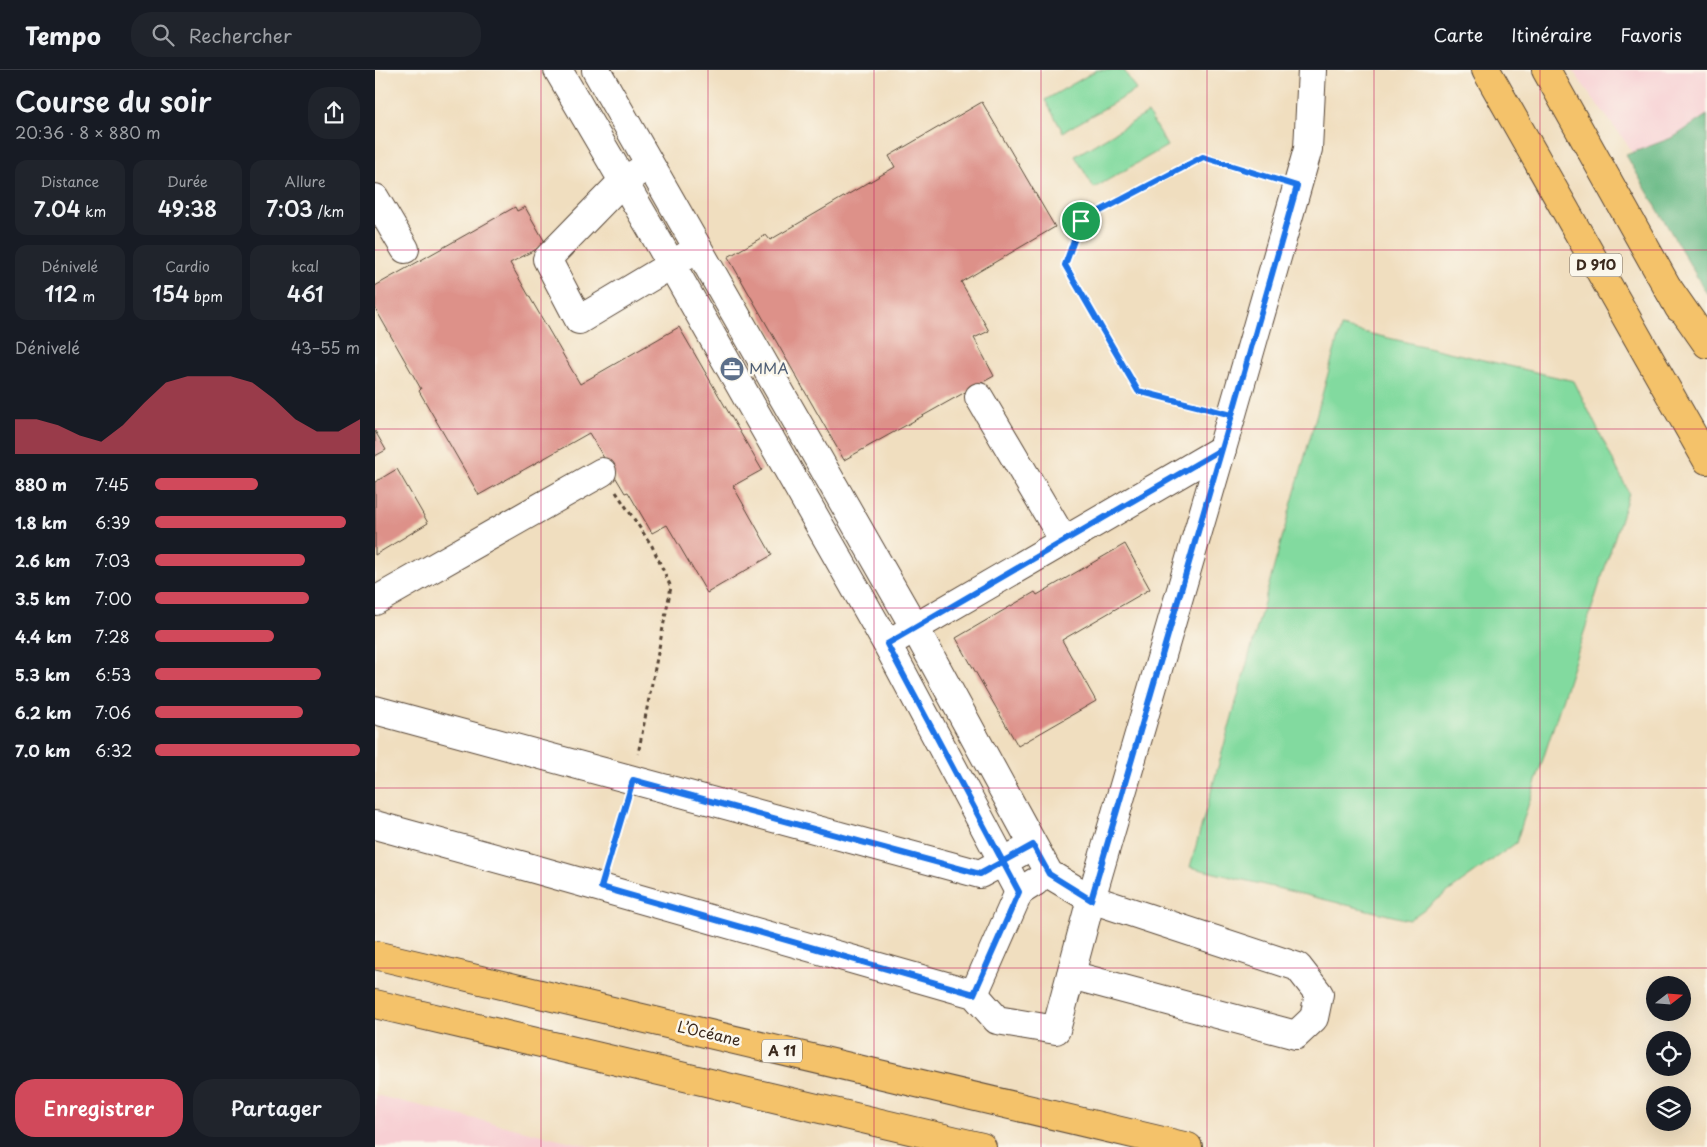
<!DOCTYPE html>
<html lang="fr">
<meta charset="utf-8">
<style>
body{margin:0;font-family:"Playpen Sans",sans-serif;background:#20242c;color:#f1f3f6;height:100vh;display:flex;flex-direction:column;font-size:19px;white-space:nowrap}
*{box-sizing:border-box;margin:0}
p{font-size:16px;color:#9ea1a6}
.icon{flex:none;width:28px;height:28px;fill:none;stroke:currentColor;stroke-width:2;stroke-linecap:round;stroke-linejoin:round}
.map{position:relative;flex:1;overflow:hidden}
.side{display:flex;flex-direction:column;background:#171b24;width:375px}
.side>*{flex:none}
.needle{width:32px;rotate:73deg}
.tools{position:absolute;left:1271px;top:906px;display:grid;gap:10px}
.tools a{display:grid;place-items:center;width:45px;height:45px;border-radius:50%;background:#171b24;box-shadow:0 5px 20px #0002;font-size:25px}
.pin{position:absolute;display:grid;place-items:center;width:42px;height:42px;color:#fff;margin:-21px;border:2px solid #fff;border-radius:50%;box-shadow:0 1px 5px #0007}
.round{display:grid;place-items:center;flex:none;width:52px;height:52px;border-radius:20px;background:#20242c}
.summary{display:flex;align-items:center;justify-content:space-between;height:85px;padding:0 15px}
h1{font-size:28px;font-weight:600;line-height:38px}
.figures{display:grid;grid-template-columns:repeat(3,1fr);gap:8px;height:85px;padding:5px 15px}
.figures div{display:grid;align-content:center;border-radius:12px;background:#20242c;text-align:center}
.figures b{font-size:21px;font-weight:600}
.figures small{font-size:14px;font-weight:400}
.figures p{font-size:14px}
.chart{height:140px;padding:10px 15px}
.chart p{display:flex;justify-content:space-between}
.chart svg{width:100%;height:90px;margin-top:5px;fill:#d1495b;opacity:.7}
.cta{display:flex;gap:10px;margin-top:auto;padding:10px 15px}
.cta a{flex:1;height:58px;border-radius:20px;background:#d1495b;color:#fff;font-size:20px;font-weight:600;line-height:58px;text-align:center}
.cta a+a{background:#20242c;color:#f1f3f6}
ul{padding:0 15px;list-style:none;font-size:16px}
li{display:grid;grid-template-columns:80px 60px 1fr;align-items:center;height:38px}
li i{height:12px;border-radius:6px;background:#d1495b}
header{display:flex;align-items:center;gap:30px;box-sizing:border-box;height:70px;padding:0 25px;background:#171b24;border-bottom:1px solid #363941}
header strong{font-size:24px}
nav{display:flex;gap:28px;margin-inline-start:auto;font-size:18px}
.search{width:350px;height:45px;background:#20242c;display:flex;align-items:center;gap:12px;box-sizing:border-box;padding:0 18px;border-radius:20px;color:#9ea1a6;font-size:19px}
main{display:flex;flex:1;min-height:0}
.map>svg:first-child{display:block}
.built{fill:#f7cfd3}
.green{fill:#82da9f;stroke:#5e825e}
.forest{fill:#69ba86;stroke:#527252}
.building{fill:#dd9189}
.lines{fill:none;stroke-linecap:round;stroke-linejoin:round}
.minor-casing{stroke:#564536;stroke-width:30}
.major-casing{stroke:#564536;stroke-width:30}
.highway-casing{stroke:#564536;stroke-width:30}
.path{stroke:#564536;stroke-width:3;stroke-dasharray:4 4;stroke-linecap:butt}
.minor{stroke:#fff;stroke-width:28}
.major{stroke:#f4c26a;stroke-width:28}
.highway{stroke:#f4c26a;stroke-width:28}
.route-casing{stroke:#fff;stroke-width:10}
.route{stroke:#1a73e8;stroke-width:6}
.grid{fill:none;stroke:#c2185b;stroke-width:1;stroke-opacity:0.55}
.labels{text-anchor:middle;stroke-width:5;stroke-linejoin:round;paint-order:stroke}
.shield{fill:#fbf7ec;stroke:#75685c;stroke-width:1}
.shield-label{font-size:14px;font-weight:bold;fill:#3b2a1e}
.service-label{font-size:15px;fill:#4e5e75;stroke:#fbf7ec;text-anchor:start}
.street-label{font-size:15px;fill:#3b2a1e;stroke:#fbf7ec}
</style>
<header>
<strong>Tempo</strong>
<div class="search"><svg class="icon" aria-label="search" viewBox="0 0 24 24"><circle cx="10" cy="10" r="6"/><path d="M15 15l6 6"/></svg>Rechercher</div>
<nav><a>Carte</a><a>Itinéraire</a><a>Favoris</a></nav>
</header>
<main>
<section class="side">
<div class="summary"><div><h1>Course du soir</h1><p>20:36 · 8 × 880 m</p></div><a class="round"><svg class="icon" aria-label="share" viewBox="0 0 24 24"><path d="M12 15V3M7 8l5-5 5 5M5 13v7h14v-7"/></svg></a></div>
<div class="figures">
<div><p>Distance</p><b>7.04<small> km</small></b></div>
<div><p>Durée</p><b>49:38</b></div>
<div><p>Allure</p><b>7:03<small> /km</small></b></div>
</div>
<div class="figures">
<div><p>Dénivelé</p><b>112<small> m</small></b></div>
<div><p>Cardio</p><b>154<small> bpm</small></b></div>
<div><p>kcal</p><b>461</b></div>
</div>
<div class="chart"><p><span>Dénivelé</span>43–55 m</p>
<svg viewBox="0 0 160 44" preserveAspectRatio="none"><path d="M0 44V27L10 27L20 30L30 35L40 38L50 30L60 19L70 9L80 6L90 6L100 6L110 9L120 17L130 27L140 33L150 33L160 27V44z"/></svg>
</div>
<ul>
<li><b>880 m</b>7:45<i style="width:50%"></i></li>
<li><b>1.8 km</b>6:39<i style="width:93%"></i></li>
<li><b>2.6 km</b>7:03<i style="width:73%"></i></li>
<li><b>3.5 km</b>7:00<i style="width:75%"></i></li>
<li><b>4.4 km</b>7:28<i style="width:58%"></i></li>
<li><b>5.3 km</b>6:53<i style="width:81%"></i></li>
<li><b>6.2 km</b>7:06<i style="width:72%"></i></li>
<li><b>7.0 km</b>6:32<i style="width:100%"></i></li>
</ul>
<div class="cta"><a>Enregistrer</a><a>Partager</a></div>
</section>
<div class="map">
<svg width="1332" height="1077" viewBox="0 0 1332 1077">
<rect width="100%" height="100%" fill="#fbf7ec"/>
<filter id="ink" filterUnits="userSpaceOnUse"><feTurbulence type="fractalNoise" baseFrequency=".02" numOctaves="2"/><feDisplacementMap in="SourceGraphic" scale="10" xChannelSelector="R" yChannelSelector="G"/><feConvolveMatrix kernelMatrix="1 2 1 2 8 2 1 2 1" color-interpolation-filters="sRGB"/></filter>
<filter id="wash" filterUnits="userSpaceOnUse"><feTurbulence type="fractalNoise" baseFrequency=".0096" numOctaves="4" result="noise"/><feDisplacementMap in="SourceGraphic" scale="20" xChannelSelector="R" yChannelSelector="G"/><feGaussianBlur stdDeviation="1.12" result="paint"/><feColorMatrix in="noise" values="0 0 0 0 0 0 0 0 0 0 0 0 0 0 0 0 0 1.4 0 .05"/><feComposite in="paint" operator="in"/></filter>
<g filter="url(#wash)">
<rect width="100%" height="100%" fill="#f0debf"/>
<g class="built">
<polygon points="1197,0 1332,0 1332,71 1278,109"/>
<polygon points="0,1025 218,1077 0,1077"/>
</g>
<g class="green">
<polygon points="722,0 749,0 761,20 688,62 670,30"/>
<polygon points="773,43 792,76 719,118 700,86"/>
<polygon points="966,257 1199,311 1254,423 1141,773 1034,850 815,797"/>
</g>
<polygon class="forest" points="1332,45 1332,224 1251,85 1299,67"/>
<g id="blocks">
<g class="building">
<polygon points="607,32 680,157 586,212 614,261 599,268 619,306 469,390 353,187 391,165 395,170 520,97 514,86"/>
<polygon points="140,137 142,141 150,137 171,174 135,193 205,314 304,257 387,400 358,416 397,485 332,523 292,455 277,463 253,422 250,423 214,363 104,425 44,321 46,319 0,238 0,216"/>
<polygon points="0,361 11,380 0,386"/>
<polygon points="22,399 53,453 0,485 0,412"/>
<polygon points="750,474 775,519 687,570 721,631 643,676 581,568 660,522 662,525"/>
</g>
</g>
</g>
<g filter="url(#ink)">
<use href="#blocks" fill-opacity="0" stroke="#564536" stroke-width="1"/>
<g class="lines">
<defs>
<g id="minor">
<polyline points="183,0 275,157 512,574 644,822"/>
<polyline points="221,0 540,558 674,804 716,829 923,897 944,924 939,948 921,965 696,905"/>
<polyline points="263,102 248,111 172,189 204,250 311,186"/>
<polyline points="0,128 30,179"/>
<polyline points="604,327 689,471"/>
<polyline points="0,531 227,402"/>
<polyline points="524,567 847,379"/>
<polyline points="0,640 605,804 644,783"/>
<polyline points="0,755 149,796 599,924 622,950 681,960 716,829 847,379 933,79 937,0"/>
<polyline points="599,924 644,822 660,812"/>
</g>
<g id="major">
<polyline points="1111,0 1332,390"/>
<polyline points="1171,0 1304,238"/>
</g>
<g id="highway">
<polyline points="1293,218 1332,274"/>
<polyline points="0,885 813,1077"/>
<polyline points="0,934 607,1077"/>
</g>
</defs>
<use href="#minor" class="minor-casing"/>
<use href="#major" class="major-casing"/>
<use href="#highway" class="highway-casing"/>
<g class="path">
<polyline points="832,339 763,321 690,195 706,151 827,87 899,109"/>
<polyline points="241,422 277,476 296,517 263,684"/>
<polyline points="232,795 251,734"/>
</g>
<use href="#minor" class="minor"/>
<use href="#major" class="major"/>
<use href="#highway" class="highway"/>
</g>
</g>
<g class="lines" filter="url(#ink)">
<defs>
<polyline id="route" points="706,151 690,195 763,321 857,345 847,379 716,830 674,804 658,775 605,804 258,710 226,817 599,924 644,822 628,792 512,574 847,379 857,345 922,116 828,87 706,151"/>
</defs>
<use href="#route" class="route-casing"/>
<use href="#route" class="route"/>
</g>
<path class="grid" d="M166,0v1077M333,0v1077M499,0v1077M666,0v1077M832,0v1077M999,0v1077M1165,0v1077M0,180h1332M0,359h1332M0,538h1332M0,718h1332M0,898h1332"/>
<defs>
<symbol id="office-disc" viewBox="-11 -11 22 22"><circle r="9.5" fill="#5c6f8a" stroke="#fbf7ec"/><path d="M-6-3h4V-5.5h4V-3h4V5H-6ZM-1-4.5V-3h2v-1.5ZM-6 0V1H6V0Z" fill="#fff"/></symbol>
</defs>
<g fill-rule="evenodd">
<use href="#office-disc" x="343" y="285" width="28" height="28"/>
</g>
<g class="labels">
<g class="shield">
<rect x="1195" y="183.5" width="52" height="23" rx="4"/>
<rect x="387" y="969.5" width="40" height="23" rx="4"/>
</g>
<g class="shield-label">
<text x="1221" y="200">D 910</text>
<text x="407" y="986">A 11</text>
</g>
<g class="service-label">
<text x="374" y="304">MMA</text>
</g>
<g class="street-label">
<text transform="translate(334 964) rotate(13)" y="5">L’Océane</text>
</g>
</g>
</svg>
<div class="tools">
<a><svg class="needle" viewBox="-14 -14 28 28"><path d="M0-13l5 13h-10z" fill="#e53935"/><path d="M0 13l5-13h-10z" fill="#9ea1a6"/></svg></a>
<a><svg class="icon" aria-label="locate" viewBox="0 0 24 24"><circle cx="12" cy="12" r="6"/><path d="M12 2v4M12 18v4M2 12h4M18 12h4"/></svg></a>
<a><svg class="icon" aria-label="layers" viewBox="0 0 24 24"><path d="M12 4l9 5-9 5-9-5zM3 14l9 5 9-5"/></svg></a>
</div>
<div class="pin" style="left:706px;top:151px;background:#1e9e55"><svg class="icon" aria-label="arrive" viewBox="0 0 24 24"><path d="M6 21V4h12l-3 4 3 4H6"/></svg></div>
</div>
</main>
